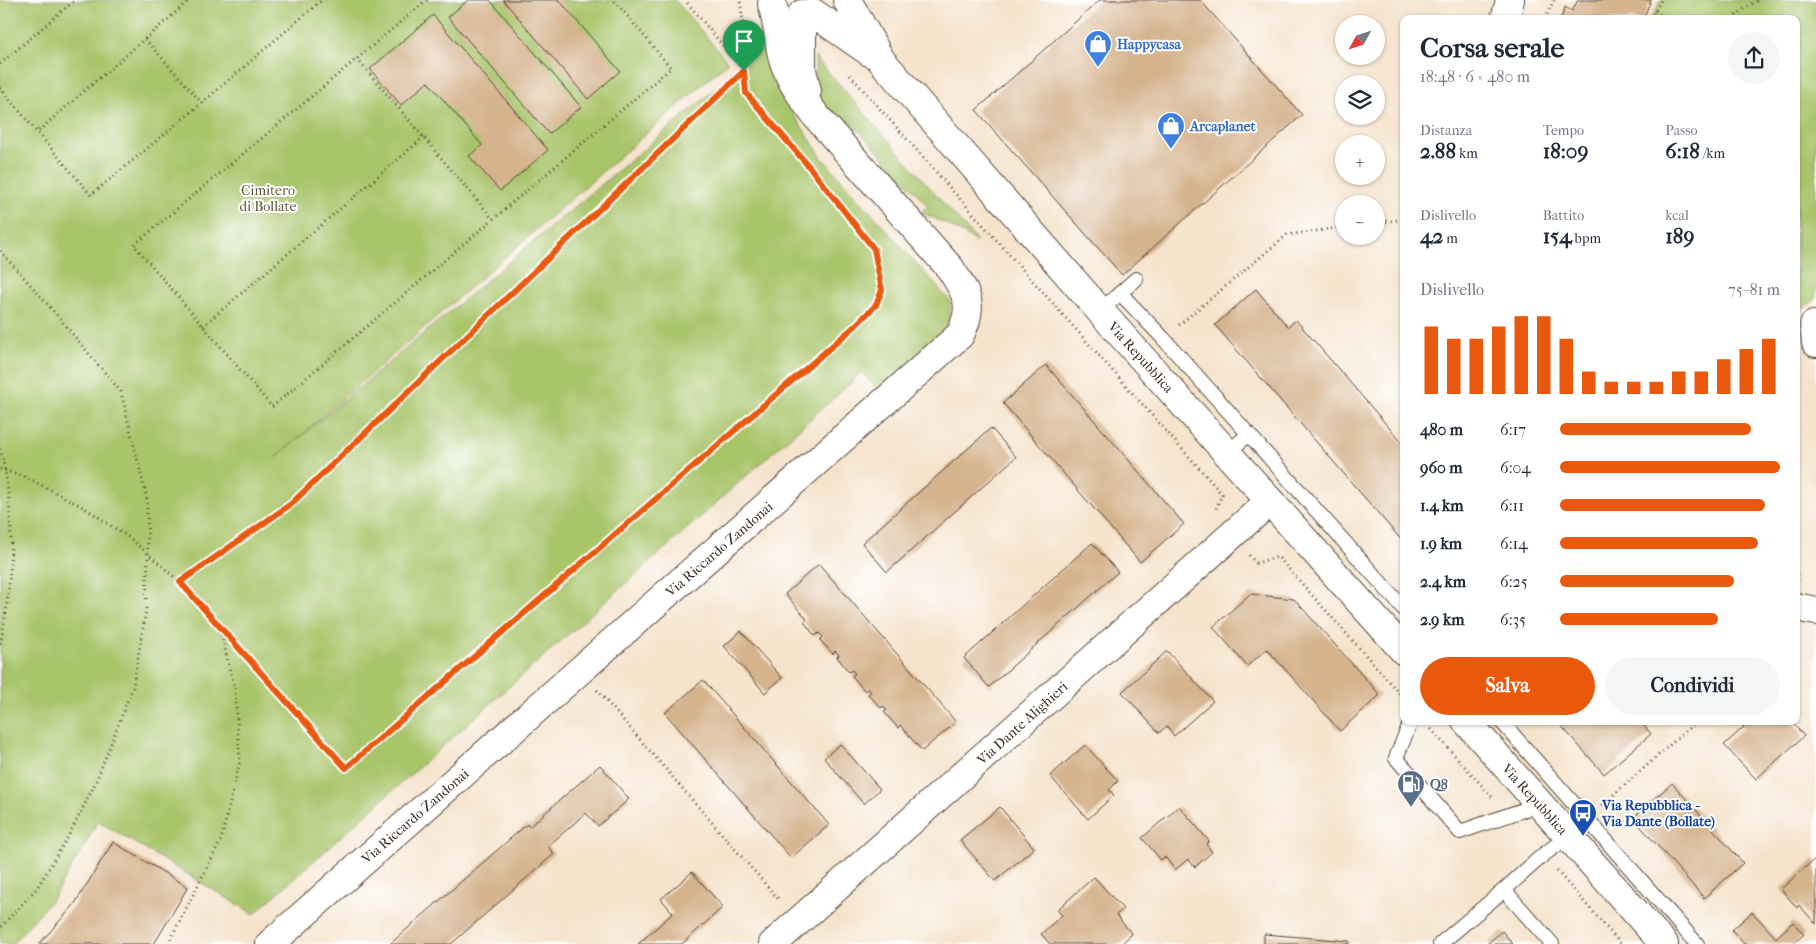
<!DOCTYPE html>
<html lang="it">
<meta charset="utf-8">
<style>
body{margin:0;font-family:"IM FELL French Canon",serif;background:#f6f6f7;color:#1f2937;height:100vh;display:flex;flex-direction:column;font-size:19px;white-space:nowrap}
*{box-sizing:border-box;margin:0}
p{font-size:16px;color:#747a83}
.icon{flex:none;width:28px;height:28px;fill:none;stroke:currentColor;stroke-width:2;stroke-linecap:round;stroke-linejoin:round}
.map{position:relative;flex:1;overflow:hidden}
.sheet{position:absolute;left:1400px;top:15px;width:400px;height:710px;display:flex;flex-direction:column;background:#fff;border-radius:10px;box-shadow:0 1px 4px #0004}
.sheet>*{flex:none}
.needle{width:32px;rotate:230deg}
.buttons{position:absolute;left:1335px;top:15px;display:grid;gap:10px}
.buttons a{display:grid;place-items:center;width:50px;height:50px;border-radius:50%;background:#fff;box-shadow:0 1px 4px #0004;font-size:25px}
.pin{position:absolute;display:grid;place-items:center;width:42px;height:42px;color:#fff;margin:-51px -21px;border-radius:50% 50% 50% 0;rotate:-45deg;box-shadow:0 0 5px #0007}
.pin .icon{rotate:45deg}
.round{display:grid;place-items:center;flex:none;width:52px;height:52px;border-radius:26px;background:#f6f6f7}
.overview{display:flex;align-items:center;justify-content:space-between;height:85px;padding:0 20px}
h1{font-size:28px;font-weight:700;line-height:38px}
.metrics{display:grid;grid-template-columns:repeat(3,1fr);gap:8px;height:85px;padding:5px 20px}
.metrics div{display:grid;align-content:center}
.metrics b{font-size:21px;font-weight:700}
.metrics small{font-size:14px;font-weight:400}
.metrics p{font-size:14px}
.chart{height:140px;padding:10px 20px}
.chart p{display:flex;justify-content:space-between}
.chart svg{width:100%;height:90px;margin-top:5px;stroke:#ea580c;stroke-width:6}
.cta{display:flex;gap:10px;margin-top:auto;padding:10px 20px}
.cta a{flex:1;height:58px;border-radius:30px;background:#ea580c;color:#fff;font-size:20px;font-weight:700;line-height:58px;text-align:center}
.cta a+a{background:#f6f6f7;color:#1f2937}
ul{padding:0 20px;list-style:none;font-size:16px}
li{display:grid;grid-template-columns:80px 60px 1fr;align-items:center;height:38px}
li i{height:12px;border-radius:6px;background:#ea580c}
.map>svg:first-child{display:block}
.green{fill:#a8c56b;stroke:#727844}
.building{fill:#d5b38d}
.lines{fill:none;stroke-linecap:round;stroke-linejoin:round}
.service-casing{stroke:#574638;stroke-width:16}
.minor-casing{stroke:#574638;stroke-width:30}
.path{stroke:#574638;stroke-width:3;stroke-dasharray:1 4;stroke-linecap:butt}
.service{stroke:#fff;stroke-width:14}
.minor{stroke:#fff;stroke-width:28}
.route-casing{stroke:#fff;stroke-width:10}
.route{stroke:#ea580c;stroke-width:6}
.labels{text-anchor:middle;stroke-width:4;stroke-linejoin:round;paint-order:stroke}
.shop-label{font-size:14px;font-weight:bold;fill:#366cbe;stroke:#fff;text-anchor:start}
.park-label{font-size:14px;fill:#5c5835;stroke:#fff}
.street-label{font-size:14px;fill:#3b2a1e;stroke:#fff}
.service-label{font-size:14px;font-weight:bold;fill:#4e5e75;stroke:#fff;text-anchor:start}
.transit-label{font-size:14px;font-weight:bold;fill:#164399;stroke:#fff;text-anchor:start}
</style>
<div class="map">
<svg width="1816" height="944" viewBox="0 0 1816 944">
<rect width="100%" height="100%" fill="#fff"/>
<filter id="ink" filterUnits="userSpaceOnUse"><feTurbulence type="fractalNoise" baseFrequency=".02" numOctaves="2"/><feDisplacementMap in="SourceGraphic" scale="10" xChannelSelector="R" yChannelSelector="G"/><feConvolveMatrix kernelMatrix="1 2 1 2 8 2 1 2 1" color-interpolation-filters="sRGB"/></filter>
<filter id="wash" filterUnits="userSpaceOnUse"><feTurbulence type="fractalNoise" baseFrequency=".0096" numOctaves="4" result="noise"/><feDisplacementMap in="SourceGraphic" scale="20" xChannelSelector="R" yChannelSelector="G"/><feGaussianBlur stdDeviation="1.12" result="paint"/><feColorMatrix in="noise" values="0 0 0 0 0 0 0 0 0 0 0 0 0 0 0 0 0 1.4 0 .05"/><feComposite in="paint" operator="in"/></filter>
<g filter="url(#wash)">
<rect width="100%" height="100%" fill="#f5e3cc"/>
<g class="green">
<polygon points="0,0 675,0 728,62 275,458 767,46 782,97 823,159 951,302 946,333 879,391 861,371 853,381 254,914 98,821 85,845 52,899 12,944 0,944"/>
<polygon points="1661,0 1816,0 1816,299 1802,308 1796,315 1796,19 1651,19"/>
<path d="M815,57l162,184 -1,1c-18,-12 -35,-22 -56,-29l8,-7 -71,-78 -7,6 -31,-36 -4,-10z"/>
</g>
<g id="blocks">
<g class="building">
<polygon points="468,0 490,0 581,107 549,134 448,17"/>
<polygon points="503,0 559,0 620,71 588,99"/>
<polygon points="1100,0 1200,0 1302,115 1122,275 976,110"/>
<polygon points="1578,0 1651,0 1643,19 1561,19 1565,7 1572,11"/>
<polygon points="433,15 548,150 500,191 469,156 482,145 428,82 401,105 370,69"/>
<polygon points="1256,289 1288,327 1296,320 1404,445 1404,543 1215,325"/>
<polygon points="1046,365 1184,524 1140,562 1003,403"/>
<polygon points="991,428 1016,457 887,572 862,543"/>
<polygon points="1092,543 1118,572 989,687 964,658"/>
<polygon points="819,564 956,722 922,751 900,725 898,728 884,712 887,710 883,706 881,708 868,694 871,692 868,688 865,691 852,676 855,674 852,670 849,672 837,657 839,655 835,651 833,654 820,640 823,637 819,633 815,636 804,622 807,619 785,594"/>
<polygon points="1250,594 1294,599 1380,695 1340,731 1267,649 1247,666 1213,627"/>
<polygon points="741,631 782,678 765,693 724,646"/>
<polygon points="1167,651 1213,701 1174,736 1167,726 1159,733 1122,692"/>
<polygon points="703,680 829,825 791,858 665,713"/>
<polygon points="1557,721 1640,721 1651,734 1604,774"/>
<polygon points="1742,721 1791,721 1804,736 1756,779 1724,745 1744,727 1740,723"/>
<polygon points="840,744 880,789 864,804 824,758"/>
<polygon points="1085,745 1118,781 1109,790 1114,795 1088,819 1050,776"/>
<polygon points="600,765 629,799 598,826 586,813 548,846 554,854 451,944 390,944 527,824 529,827"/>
<polygon points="1672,783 1743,863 1704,898 1633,818"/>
<polygon points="1179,806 1209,841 1206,844 1212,852 1195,867 1188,859 1175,870 1165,857 1161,860 1142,838"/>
<polygon points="1000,807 1034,848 995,881 960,840"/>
<polygon points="113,842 188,887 154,944 39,944 74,905"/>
<polygon points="1816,858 1816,924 1799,905 1797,908 1781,889"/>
<polygon points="692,872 723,907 682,944 638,944 673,913 661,899"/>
<polygon points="1094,877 1123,909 1116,915 1132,934 1121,944 1050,944 1041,934 1062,915 1057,910"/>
<polygon points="1752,912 1776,938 1793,922 1804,934 1793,944 1744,944 1732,930"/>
<polygon points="1502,931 1513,944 1487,944"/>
<polygon points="1264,934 1349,941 1349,944 1264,944"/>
</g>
</g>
</g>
<g filter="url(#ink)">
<use href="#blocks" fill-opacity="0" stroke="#574638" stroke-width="1"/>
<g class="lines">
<defs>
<g id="service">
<polyline points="1120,293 1163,338 1404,609"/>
<polyline points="1100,311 1136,279"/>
<polyline points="1227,453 1249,434"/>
<polyline points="1411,721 1396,758 1460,832 1540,804"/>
<polyline points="1501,721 1697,944"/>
<polyline points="1440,944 1504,890"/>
<polyline points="1552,944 1504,890 1543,855 1569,836"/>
</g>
<g id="minor">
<polyline points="847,0 881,60 1100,311 1404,651"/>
<polyline points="812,12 871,53"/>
<polyline points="802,14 802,70 807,91"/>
<polyline points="1505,19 1510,0"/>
<polyline points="1816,325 1814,325 1816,343"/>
<polyline points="1796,607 1816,611"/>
<polyline points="1466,721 1664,944"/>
<path d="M270,944l690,-609c15,-30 7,-41 -10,-67l-134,-152c-15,-20 -30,-40 -35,-65 -3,-16 -4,-31 -9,-47"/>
<polyline points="773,944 1270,501"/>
</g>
</defs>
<use href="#service" class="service-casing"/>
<use href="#minor" class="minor-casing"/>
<g class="path">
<polyline points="427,0 134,245 272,407 671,68 614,0"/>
<polyline points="1655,11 1666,19"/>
<polyline points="1545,19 1554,0"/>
<polyline points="1651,19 1661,0"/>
<polyline points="1732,19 1747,7 1758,0"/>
<polyline points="145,39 202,103 91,195 37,132 190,0"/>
<polyline points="357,59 493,219"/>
<polyline points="0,64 75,0"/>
<polyline points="850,75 1222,494 1215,511"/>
<polyline points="0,88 37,132"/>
<polyline points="202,103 322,0"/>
<polyline points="1376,223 1404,219"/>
<polyline points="0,251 44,300 121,392 147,499 148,555 146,610 133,687 95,784 69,835 37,888 0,928"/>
<polyline points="1179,325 1287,235 1344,227"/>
<polyline points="203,326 424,137"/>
<path d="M0,449c16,61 13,135 0,196"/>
<polyline points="0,469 26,477 83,507 130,538 180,582"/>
<polyline points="1249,555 1256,563 1278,557 1404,698"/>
<polyline points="1796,569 1798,580"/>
<polyline points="219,625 346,768 855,326 876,305 882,290 875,249 811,169 746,93 744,71 685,0"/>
<polyline points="597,690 780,901"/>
<polyline points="1431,729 1494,799"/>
<polyline points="1602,805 1697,721"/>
<polyline points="1557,871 1621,944"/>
<polyline points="168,944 221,840 240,761 235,689 219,625 180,582 291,504 744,71 746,44 740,0"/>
</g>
<use href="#service" class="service"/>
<use href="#minor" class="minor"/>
</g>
</g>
<g class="lines" filter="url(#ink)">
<defs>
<polygon id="route" points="744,71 746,93 811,169 874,249 882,290 876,305 855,326 346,768 180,582 291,504"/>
</defs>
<use href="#route" class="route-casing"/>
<use href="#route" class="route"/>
</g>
<defs>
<symbol id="shop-pin" viewBox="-11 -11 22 30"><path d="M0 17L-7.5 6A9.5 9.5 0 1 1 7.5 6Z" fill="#3f7fe0" stroke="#fff"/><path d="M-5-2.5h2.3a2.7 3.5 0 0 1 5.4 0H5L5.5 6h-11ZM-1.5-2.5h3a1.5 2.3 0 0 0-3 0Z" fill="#fff"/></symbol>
<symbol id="fuel-pin" viewBox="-11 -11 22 30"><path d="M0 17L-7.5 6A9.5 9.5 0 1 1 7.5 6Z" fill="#5c6f8a" stroke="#fff"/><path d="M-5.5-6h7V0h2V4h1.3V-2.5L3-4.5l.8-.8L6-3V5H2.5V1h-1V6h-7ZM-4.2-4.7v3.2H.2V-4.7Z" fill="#fff"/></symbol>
<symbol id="bus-pin" viewBox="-11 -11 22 30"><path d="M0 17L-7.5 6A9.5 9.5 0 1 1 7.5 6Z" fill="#1a4fb4" stroke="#fff"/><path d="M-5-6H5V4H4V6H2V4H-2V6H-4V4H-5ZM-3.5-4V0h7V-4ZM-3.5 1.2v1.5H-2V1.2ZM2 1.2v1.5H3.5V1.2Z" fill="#fff"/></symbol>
</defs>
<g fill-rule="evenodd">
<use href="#shop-pin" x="1082" y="28" width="32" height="43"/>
<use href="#shop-pin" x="1155" y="110" width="32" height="43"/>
<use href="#fuel-pin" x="1395" y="768" width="32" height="43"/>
<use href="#bus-pin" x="1567" y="797" width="32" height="43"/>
</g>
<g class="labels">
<g class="shop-label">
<text x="1117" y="49">Happycasa</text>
<text x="1190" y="131">Arcaplanet</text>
</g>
<g class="park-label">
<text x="268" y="195">Cimitero<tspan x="268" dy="16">di Bollate</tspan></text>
</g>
<g class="street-label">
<text transform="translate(1141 357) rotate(48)" y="5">Via Repubblica</text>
<text transform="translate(719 549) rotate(-41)" y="5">Via Riccardo Zandonai</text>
<text transform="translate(1022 723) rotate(-42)" y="5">Via Dante Alighieri</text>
<text transform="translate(1535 799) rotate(48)" y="5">Via Repubblica</text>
<text transform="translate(415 816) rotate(-41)" y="5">Via Riccardo Zandonai</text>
</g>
<g class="service-label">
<text x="1430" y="789">Q8</text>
</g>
<g class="transit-label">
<text x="1602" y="810">Via Repubblica -<tspan x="1602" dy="16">Via Dante (Bollate)</tspan></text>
</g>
</g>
</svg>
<div class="buttons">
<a><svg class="needle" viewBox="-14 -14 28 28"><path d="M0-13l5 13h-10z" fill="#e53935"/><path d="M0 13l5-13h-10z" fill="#747a83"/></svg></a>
<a><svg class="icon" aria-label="layers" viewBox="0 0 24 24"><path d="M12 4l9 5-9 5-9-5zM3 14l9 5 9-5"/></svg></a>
<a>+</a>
<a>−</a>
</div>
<div class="pin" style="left:744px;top:71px;background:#1e9e55"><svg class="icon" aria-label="arrive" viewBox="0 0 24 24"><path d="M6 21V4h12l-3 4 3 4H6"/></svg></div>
<section class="sheet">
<div class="overview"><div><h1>Corsa serale</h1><p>18:48 · 6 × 480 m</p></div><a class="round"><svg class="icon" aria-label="share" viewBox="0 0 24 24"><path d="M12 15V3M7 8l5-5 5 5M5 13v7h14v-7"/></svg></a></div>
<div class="metrics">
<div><p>Distanza</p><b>2.88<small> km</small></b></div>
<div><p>Tempo</p><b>18:09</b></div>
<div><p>Passo</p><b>6:18<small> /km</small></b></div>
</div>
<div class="metrics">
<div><p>Dislivello</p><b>42<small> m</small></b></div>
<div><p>Battito</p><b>154<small> bpm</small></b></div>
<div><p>kcal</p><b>189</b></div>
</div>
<div class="chart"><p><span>Dislivello</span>75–81 m</p>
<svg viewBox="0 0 160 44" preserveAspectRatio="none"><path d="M5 44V11M15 44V17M25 44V17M35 44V11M45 44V6M55 44V6M65 44V17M75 44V33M85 44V38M95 44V38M105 44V38M115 44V33M125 44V33M135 44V27M145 44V22M155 44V17"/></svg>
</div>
<ul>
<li><b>480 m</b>6:17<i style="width:87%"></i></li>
<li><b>960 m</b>6:04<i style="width:100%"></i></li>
<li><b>1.4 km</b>6:11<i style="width:93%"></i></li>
<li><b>1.9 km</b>6:14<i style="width:90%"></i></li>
<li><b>2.4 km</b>6:25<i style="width:79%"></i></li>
<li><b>2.9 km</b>6:35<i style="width:72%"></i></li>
</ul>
<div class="cta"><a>Salva</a><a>Condividi</a></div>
</section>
</div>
